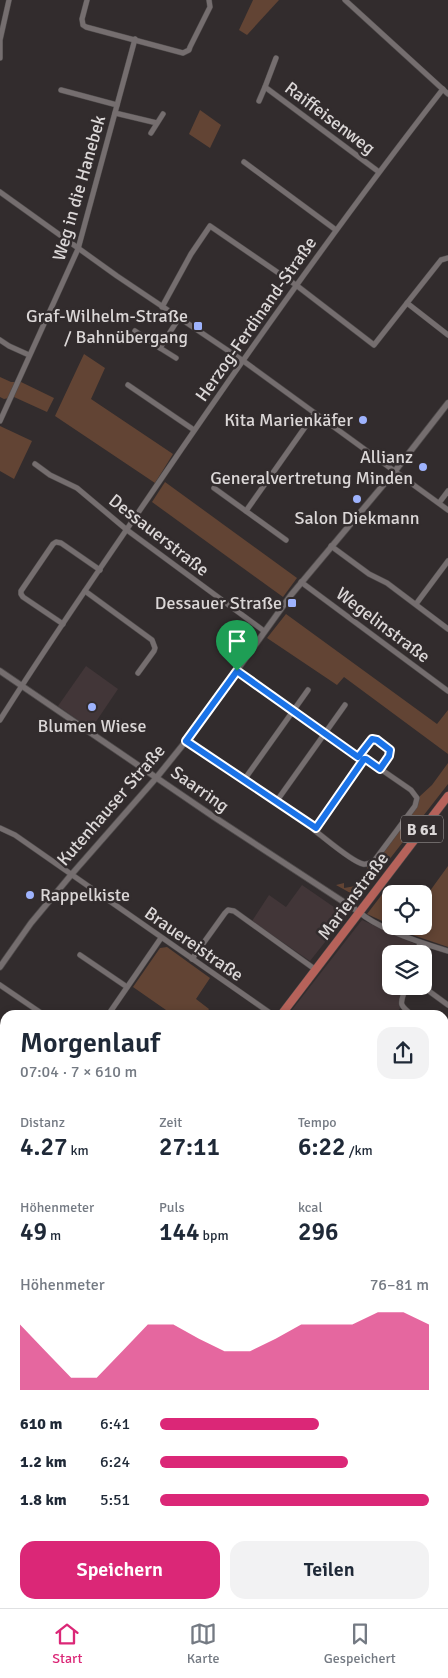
<!DOCTYPE html>
<html lang="de">
<meta charset="utf-8">
<style>
body{margin:0;font-family:Signika,sans-serif;background:#f2f2f3;color:#1f2937;height:100vh;display:flex;flex-direction:column;font-size:19px;white-space:nowrap}
*{box-sizing:border-box;margin:0}
p{font-size:16px;color:#747a83}
.icon{flex:none;width:28px;height:28px;fill:none;stroke:currentColor;stroke-width:2;stroke-linecap:round;stroke-linejoin:round}
.map{position:relative;flex:1;overflow:hidden}
.side{position:absolute;left:0px;top:1010px;width:449px;height:599px;display:flex;flex-direction:column;background:#fff;border-radius:15px 15px 0 0;box-shadow:0 2px 8px #0003}
.side>*{flex:none}
.controls{position:absolute;left:382px;top:885px;display:grid;gap:10px}
.controls a{display:grid;place-items:center;width:50px;height:50px;border-radius:10px;background:#fff;box-shadow:0 2px 8px #0003;font-size:25px}
.pin{position:absolute;display:grid;place-items:center;width:42px;height:42px;color:#fff;margin:-51px -21px;border-radius:50% 50% 50% 0;rotate:-45deg;box-shadow:0 0 5px #0007}
.pin .icon{rotate:45deg}
.round{display:grid;place-items:center;flex:none;width:52px;height:52px;border-radius:15px;background:#f2f2f3}
.headline{display:flex;align-items:center;justify-content:space-between;height:85px;padding:0 20px}
h1{font-size:28px;font-weight:600;line-height:38px}
.metrics{display:grid;grid-template-columns:repeat(3,1fr);gap:8px;height:85px;padding:5px 20px}
.metrics div{display:grid;align-content:center}
.metrics b{font-size:25px;font-weight:600}
.metrics small{font-size:14px;font-weight:400}
.metrics p{font-size:14px}
.chart{height:140px;padding:10px 20px}
.chart p{display:flex;justify-content:space-between}
.chart svg{width:100%;height:90px;margin-top:5px;fill:#db2777;opacity:.7}
.primary-button{display:flex;gap:10px;margin-top:auto;padding:10px 20px}
.primary-button a{flex:1;height:58px;border-radius:15px;background:#db2777;color:#fff;font-size:20px;font-weight:600;line-height:58px;text-align:center}
.primary-button a+a{background:#f2f2f3;color:#1f2937}
ul{padding:0 20px;list-style:none;font-size:16px}
li{display:grid;grid-template-columns:80px 60px 1fr;align-items:center;height:38px}
li i{height:12px;border-radius:6px;background:#db2777}
.dock{display:flex;justify-content:space-around;align-items:center;height:70px;border-top:1px solid #e0e1e3;background:#fff;font-size:14px;color:#747a83}
.dock a{display:grid;justify-items:center;gap:2px}
.dock .current{color:#db2777}
.map>svg:first-child{display:block}
.built{fill:#423638}
.green{fill:#624434}
.water{fill:#240222;stroke:#5b4258}
.lines{fill:none;stroke-linecap:round;stroke-linejoin:round}
.minor-casing{stroke:#4f4b4b;stroke-width:6}
.tertiary-casing{stroke:#4f4b4b;stroke-width:7}
.primary-casing{stroke:#4f4b4b;stroke-width:9}
.minor{stroke:#756e6f;stroke-width:5}
.tertiary{stroke:#756e6f;stroke-width:5.5}
.primary{stroke:#b6625a;stroke-width:8}
.route-casing{stroke:#fff;stroke-width:10}
.route{stroke:#1a73e8;stroke-width:6}
.poi-dot{fill:#9eb3fd;stroke:#322c2d;stroke-width:2}
.labels{text-anchor:middle;stroke-width:5;stroke-linejoin:round;paint-order:stroke}
.shield{fill:#322c2d;stroke:#a8a4a4;stroke-width:1}
.shield-label{font-size:16px;font-weight:bold;fill:#dbd7d7}
.street-label{font-size:18px;fill:#dbd7d7;stroke:#322c2d}
.poi-label{font-size:18px;fill:#dbd7d7;stroke:#322c2d;text-anchor:end}
</style>
<div class="map">
<svg width="448" height="1608" viewBox="0 0 448 1608">
<rect width="100%" height="100%" fill="#322c2d"/>
<g class="built">
<polygon points="86,666 118,689 91,729 58,706"/>
<polygon points="302,885 344,914 344,918 310,961 252,921 269,895 286,907"/>
<polygon points="362,920 422,947 420,954 391,954 391,986 409,986 403,1004 395,1015 288,1015"/>
<polygon points="448,1278 448,1409 444,1407 444,1283"/>
<polygon points="448,1420 448,1608 438,1608 434,1604 444,1604 444,1434"/>
</g>
<g class="green">
<polygon points="253,0 279,0 247,35 239,30"/>
<polygon points="200,110 221,125 210,148 189,134"/>
<polygon points="84,354 105,368 91,399 173,454 155,483 55,416"/>
<polygon points="0,377 11,382 21,382 54,398 47,412 14,397 4,399 0,397"/>
<polygon points="0,426 32,441 14,479 0,471"/>
<polygon points="165,482 297,578 283,597 152,502"/>
<polygon points="286,614 437,724 448,710 448,754 344,677 337,685 267,638"/>
<polygon points="448,763 448,784 371,883 367,866 417,806 419,797 432,785"/>
<polygon points="448,866 448,947 407,933 393,926 424,926 424,895 427,895"/>
<polygon points="344,883 344,888 367,884 368,886 361,893 354,895 336,885"/>
<polygon points="387,888 394,894 391,894 391,925 367,914"/>
<polygon points="167,947 210,978 196,999 209,1009 205,1015 163,1015 166,1010 133,987 160,948"/>
<polygon points="444,1034 448,1037 448,1080 444,1084"/>
<polygon points="5,1155 5,1194 0,1192 0,1162"/>
<polygon points="444,1168 448,1172 448,1205 444,1210"/>
<polygon points="372,1604 414,1604 418,1608 373,1608"/>
</g>
<g class="water">
<polygon points="0,1470 5,1473 5,1533 0,1530"/>
<polygon points="113,1604 372,1604 373,1608 120,1608"/>
</g>
<g class="lines">
<defs>
<g id="minor">
<polyline points="87,0 82,19 83,25 86,27 183,53 189,50 190,47 210,7 209,0"/>
<polyline points="345,0 448,94"/>
<polyline points="0,58 0,40 9,0"/>
<polyline points="276,58 265,87 379,172"/>
<polyline points="61,90 117,105"/>
<polyline points="259,101 265,87"/>
<polyline points="115,113 157,123"/>
<polyline points="151,133 163,114"/>
<polyline points="244,162 336,230"/>
<polyline points="0,192 117,276 242,360 448,510"/>
<polyline points="407,303 441,260 448,258"/>
<polyline points="162,307 191,254 210,226 296,285 374,345 407,303 448,335"/>
<polyline points="135,331 160,348 179,318"/>
<polyline points="0,340 9,346 29,355"/>
<polyline points="160,348 176,358"/>
<polyline points="128,385 194,430"/>
<polyline points="0,421 78,249 135,39"/>
<polyline points="35,464 50,475 77,488 127,530 264,631"/>
<polyline points="214,488 286,540"/>
<polyline points="439,503 448,491"/>
<polyline points="246,511 315,413"/>
<polyline points="331,546 369,574 387,583 448,629"/>
<polyline points="301,582 448,691"/>
<polyline points="85,591 152,640 155,648 154,651 138,673"/>
<polyline points="416,604 448,561"/>
<polyline points="63,624 23,597 21,594 21,591 53,544 56,542 61,543 100,570"/>
<path d="M0,720c50,-80 104,-157 157,-235 92,-135 186,-268 286,-396"/>
<path d="M186,741l130,87 -2,2c11,8 38,32 49,34 4,1 7,-1 11,-3l41,-55 2,-8 -6,-8 -45,-31 -3,1 -5,-3 -121,-86"/>
<path d="M358,757l14,-18c7,-1 17,7 19,14l-11,16"/>
<polyline points="244,780 308,690"/>
<polyline points="276,802 345,705"/>
<polyline points="0,828 15,835 273,1015"/>
<polyline points="316,828 363,760"/>
<path d="M359,912c21,18 62,31 89,39"/>
<polyline points="416,954 420,943"/>
<polyline points="80,955 127,987"/>
<polyline points="192,959 225,913 228,910 234,911 316,970"/>
<polyline points="0,985 44,1015"/>
<path d="M406,986c-5,18 -9,17 6,29"/>
<polyline points="422,986 448,1005"/>
<polyline points="108,1015 161,938"/>
<polyline points="0,1108 5,1101"/>
<polyline points="0,1137 5,1141"/>
<polyline points="444,1157 448,1155"/>
<polyline points="0,1292 5,1279"/>
<polyline points="0,1320 5,1322"/>
<polyline points="444,1427 448,1413"/>
<polyline points="0,1443 5,1447"/>
<polyline points="444,1443 448,1444"/>
<polyline points="0,1563 5,1567"/>
<polyline points="430,1604 434,1608"/>
<polyline points="7,1608 12,1604"/>
</g>
<g id="tertiary">
<polyline points="0,671 214,817 359,912"/>
<polyline points="0,967 31,923 71,875 157,777 186,741 291,595 395,471 448,403"/>
</g>
<g id="primary">
<polyline points="281,1015 448,796"/>
<polyline points="0,1483 5,1478"/>
<polyline points="0,1496 5,1491"/>
</g>
</defs>
<use href="#minor" class="minor-casing"/>
<use href="#tertiary" class="tertiary-casing"/>
<use href="#primary" class="primary-casing"/>
<use href="#minor" class="minor"/>
<use href="#tertiary" class="tertiary"/>
<use href="#primary" class="primary"/>
</g>
<g class="lines">
<defs>
<polygon id="route" points="237,671 358,757 372,739 377,740 390,750 389,756 380,769 366,759 364,759 316,828 186,741"/>
</defs>
<use href="#route" class="route-casing"/>
<use href="#route" class="route"/>
</g>
<g class="poi-dot">
<rect x="193" y="321" width="10" height="10" rx="2.5"/>
<circle cx="363" cy="420" r="5"/>
<circle cx="423" cy="467" r="5"/>
<circle cx="357" cy="499" r="5"/>
<rect x="287" y="598" width="10" height="10" rx="2.5"/>
<circle cx="92" cy="707" r="5"/>
<circle cx="30" cy="895" r="5"/>
</g>
<g class="labels">
<rect class="shield" x="401" y="815.5" width="42" height="27" rx="4"/>
<g class="shield-label">
<text x="422" y="835">B 61</text>
</g>
<g class="street-label">
<text transform="translate(330 118) rotate(37)" y="6">Raiffeisenweg</text>
<text transform="translate(79 188) rotate(-74)" y="6">Weg in die Hanebek</text>
<text transform="translate(256 319) rotate(-55)" y="6">Herzog-Ferdinand-Straße</text>
<text transform="translate(159 535) rotate(38)" y="6">Dessauerstraße</text>
<text transform="translate(383 625) rotate(37)" y="6">Wegelinstraße</text>
<text transform="translate(200 789) rotate(35)" y="6">Saarring</text>
<text transform="translate(111 805) rotate(-49)" y="6">Kutenhauser Straße</text>
<text transform="translate(353 896) rotate(-53)" y="6">Marienstraße</text>
<text transform="translate(194 944) rotate(35)" y="6">Brauereistraße</text>
</g>
<g class="poi-label">
<text x="188" y="322">Graf-Wilhelm-Straße<tspan x="188" dy="21">/ Bahnübergang</tspan></text>
<text x="353" y="426">Kita Marienkäfer</text>
<text x="413" y="463">Allianz<tspan x="413" dy="21">Generalvertretung Minden</tspan></text>
<text x="357" y="524" text-anchor="middle">Salon Diekmann</text>
<text x="282" y="609">Dessauer Straße</text>
<text x="92" y="732" text-anchor="middle">Blumen Wiese</text>
<text x="40" y="901" text-anchor="start">Rappelkiste</text>
</g>
</g>
</svg>
<div class="controls">
<a><svg class="icon" aria-label="locate" viewBox="0 0 24 24"><circle cx="12" cy="12" r="6"/><path d="M12 2v4M12 18v4M2 12h4M18 12h4"/></svg></a>
<a><svg class="icon" aria-label="layers" viewBox="0 0 24 24"><path d="M12 4l9 5-9 5-9-5zM3 14l9 5 9-5"/></svg></a>
</div>
<div class="pin" style="left:237px;top:671px;background:#1e9e55"><svg class="icon" aria-label="arrive" viewBox="0 0 24 24"><path d="M6 21V4h12l-3 4 3 4H6"/></svg></div>
<section class="side">
<div class="headline"><div><h1>Morgenlauf</h1><p>07:04 · 7 × 610 m</p></div><a class="round"><svg class="icon" aria-label="share" viewBox="0 0 24 24"><path d="M12 15V3M7 8l5-5 5 5M5 13v7h14v-7"/></svg></a></div>
<div class="metrics">
<div><p>Distanz</p><b>4.27<small> km</small></b></div>
<div><p>Zeit</p><b>27:11</b></div>
<div><p>Tempo</p><b>6:22<small> /km</small></b></div>
</div>
<div class="metrics">
<div><p>Höhenmeter</p><b>49<small> m</small></b></div>
<div><p>Puls</p><b>144<small> bpm</small></b></div>
<div><p>kcal</p><b>296</b></div>
</div>
<div class="chart"><p><span>Höhenmeter</span>76–81 m</p>
<svg viewBox="0 0 160 44" preserveAspectRatio="none"><path d="M0 44V12L10 25L20 38L30 38L40 25L50 12L60 12L70 19L80 25L90 25L100 19L110 12L120 12L130 12L140 6L150 6L160 12V44z"/></svg>
</div>
<ul>
<li><b>610 m</b>6:41<i style="width:59%"></i></li>
<li><b>1.2 km</b>6:24<i style="width:70%"></i></li>
<li><b>1.8 km</b>5:51<i style="width:100%"></i></li>
</ul>
<div class="primary-button"><a>Speichern</a><a>Teilen</a></div>
</section>
</div>
<nav class="dock">
<a class="current"><svg class="icon" aria-label="home" viewBox="0 0 24 24"><path d="M3 11l9-7 9 7M6 9v11h12V9"/></svg>Start</a>
<a><svg class="icon" aria-label="map" viewBox="0 0 24 24"><path d="M3 6l6-2 6 2 6-2v14l-6 2-6-2-6 2zM9 4v14M15 6v14"/></svg>Karte</a>
<a><svg class="icon" aria-label="saved" viewBox="0 0 24 24"><path d="M7 4h10v16l-5-4-5 4z"/></svg>Gespeichert</a>
</nav>
